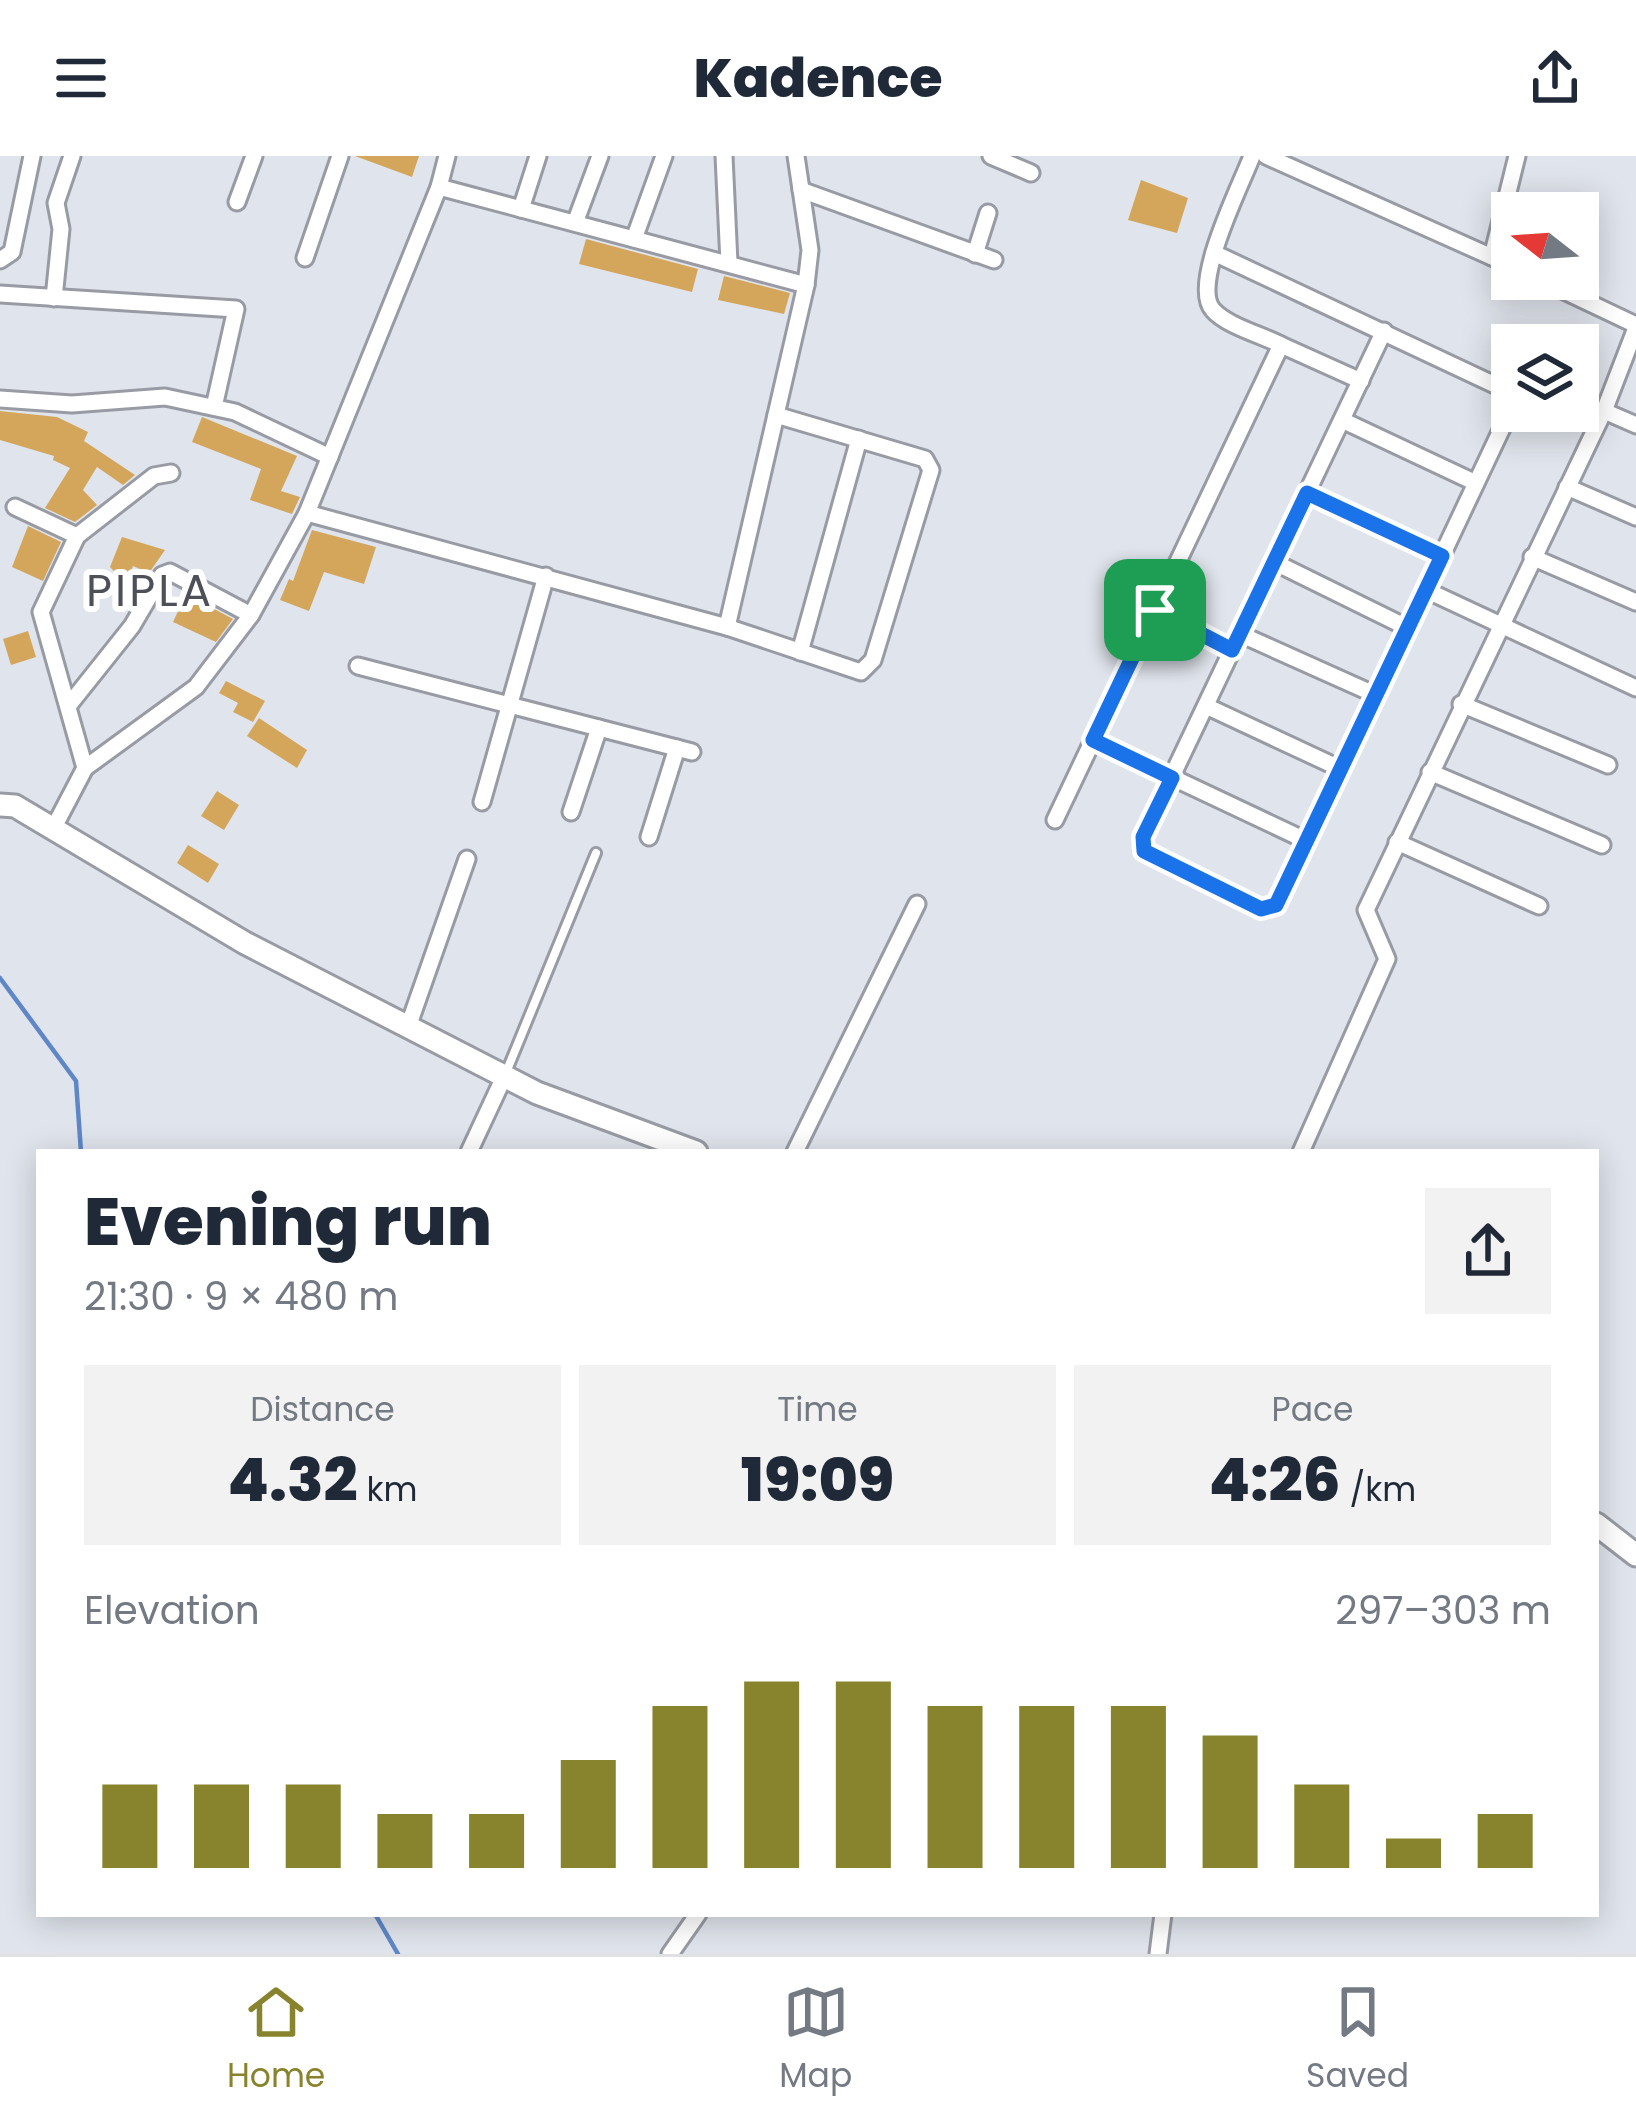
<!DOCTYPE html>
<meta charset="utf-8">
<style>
body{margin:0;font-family:Poppins,sans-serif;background:#f2f2f3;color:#1f2937;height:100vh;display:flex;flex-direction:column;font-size:45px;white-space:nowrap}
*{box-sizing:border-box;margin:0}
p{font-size:39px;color:#747a83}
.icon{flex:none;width:66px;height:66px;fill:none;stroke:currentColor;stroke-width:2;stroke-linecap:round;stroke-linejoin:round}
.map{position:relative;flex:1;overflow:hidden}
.details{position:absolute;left:36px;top:993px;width:1563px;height:768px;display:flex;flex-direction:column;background:#fff;border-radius:0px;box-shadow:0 6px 30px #0003}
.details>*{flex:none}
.needle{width:78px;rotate:287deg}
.buttons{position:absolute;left:1491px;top:36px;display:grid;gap:24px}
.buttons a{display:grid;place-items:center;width:108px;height:108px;border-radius:0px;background:#fff;box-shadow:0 6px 30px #0003;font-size:60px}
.pin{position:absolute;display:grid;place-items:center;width:102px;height:102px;color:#fff;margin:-51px;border-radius:24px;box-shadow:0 6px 18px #0006}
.round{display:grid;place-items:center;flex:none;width:126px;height:126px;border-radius:0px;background:#f2f2f3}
.summary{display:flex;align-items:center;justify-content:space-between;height:204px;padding:0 48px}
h1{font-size:66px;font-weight:800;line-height:90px}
.figures{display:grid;grid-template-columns:repeat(3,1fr);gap:18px;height:204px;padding:12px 48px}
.figures div{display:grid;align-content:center;border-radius:0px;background:#f2f2f3;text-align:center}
.figures b{font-size:60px;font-weight:800}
.figures small{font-size:33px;font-weight:400}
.figures p{font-size:33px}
.chart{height:336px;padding:24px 48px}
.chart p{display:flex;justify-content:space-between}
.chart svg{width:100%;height:216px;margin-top:12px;stroke:#88842d;stroke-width:6}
header{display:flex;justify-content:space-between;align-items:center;height:156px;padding:0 48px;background:#fff;font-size:54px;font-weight:800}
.tab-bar{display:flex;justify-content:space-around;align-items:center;height:168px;border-top:3px solid #e0e1e3;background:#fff;font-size:33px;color:#747a83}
.tab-bar a{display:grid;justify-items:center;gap:6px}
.tab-bar .on{color:#88842d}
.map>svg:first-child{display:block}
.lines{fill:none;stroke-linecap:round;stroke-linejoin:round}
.stream{stroke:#5f87c7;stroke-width:4.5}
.building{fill:#d4a65b}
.lane-casing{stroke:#989ba3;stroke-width:14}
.street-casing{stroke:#989ba3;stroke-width:21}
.secondary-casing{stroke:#989ba3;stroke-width:27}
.lane{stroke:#fff;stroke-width:8}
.street{stroke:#fff;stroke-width:15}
.secondary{stroke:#fff;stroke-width:21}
.route-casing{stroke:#fff;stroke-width:24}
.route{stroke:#1a73e8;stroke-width:15}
.labels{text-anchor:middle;stroke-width:12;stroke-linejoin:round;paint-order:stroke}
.quarter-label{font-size:45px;letter-spacing:3px;fill:#4d5057;stroke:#fff}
</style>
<header><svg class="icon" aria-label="menu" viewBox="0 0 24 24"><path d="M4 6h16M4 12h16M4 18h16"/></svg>Kadence<svg class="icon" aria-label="share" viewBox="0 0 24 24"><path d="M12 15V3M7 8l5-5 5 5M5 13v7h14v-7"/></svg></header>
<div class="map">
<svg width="1636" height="1798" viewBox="0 0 1636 1798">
<rect width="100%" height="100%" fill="#e0e4ec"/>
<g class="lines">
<g class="stream">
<polyline points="0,822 76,925 81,996"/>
<polyline points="375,1758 398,1798"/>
</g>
</g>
<g class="building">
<polygon points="355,0 419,0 412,21"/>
<polygon points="1141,24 1188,42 1177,77 1128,64"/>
<polygon points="586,83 698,113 692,136 579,108"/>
<polygon points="724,120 790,137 784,158 718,144"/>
<polygon points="0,255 57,261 88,276 84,285 135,319 123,329 97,311 83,334 97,349 75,366 45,352 70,312 53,304 54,300 0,284"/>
<polygon points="202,261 297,300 281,335 300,341 292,358 250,344 261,313 192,286"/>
<polygon points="28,370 61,386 43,425 12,411"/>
<polygon points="312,374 376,391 364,428 324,416 309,455 280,444 289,423 293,425"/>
<polygon points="122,381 165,394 149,417 133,410 126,428 110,411"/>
<polygon points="186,438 233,463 216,486 173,466"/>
<polygon points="28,475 36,501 11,509 3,483"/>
<polygon points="226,525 265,545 253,566 233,556 238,547 219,537"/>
<polygon points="259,562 307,594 297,612 247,580"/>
<polygon points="217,635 239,649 224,674 201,660"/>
<polygon points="188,689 219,708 208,727 177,707"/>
</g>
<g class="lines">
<defs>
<polyline id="lane" points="505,919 596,697"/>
<g id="street">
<polyline points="724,0 729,107"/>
<polyline points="991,0 1031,17"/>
<polyline points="1266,0 1512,110"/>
<polyline points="439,31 447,0"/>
<polyline points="801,34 994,104"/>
<polyline points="237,46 254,0"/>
<polyline points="521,53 538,0"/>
<polyline points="575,67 600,0"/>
<polyline points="634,83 664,0"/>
<polyline points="1214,97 1512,237"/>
<polyline points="975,98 988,57"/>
<polyline points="1492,101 1517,0"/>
<polyline points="305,102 340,0"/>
<polyline points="0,104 12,96 32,0"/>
<polyline points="1539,123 1636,169"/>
<polyline points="0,138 236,153 214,251"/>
<polyline points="54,142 61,73 56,47 72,0"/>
<polyline points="1384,175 1143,681 1144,695 1261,753 1277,749 1512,251"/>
<polyline points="1281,189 1361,225"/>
<polyline points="0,243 72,248 165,241 235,256 330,301"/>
<polyline points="1604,255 1636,269"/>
<polyline points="1342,264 1476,327"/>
<polyline points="1567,331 1636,361"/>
<polyline points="1307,337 1442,400"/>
<polyline points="15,351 77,380 41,456 85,612"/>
<polyline points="307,357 727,471 806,129"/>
<polyline points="77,380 154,320 171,317"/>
<polyline points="1532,401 1636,446"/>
<polyline points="1274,406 1408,472"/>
<polyline points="1426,434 1636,532"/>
<polyline points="1155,454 1232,494"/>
<polyline points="727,471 861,516 873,504 931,314 925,303 776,259"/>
<polyline points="1240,478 1376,539"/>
<polyline points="800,496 859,283"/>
<polyline points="358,510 692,596"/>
<polyline points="1461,548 1608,609"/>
<polyline points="69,549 132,470 162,419 170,416 251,459"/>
<polyline points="1206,550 1341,613"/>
<polyline points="1093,584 1307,685"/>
<polyline points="1430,616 1602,689"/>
<polyline points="482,646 546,420"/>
<polyline points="571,656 599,572"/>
<path d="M1055,664l226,-475c-19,-10 -54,-19 -68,-35 -23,-25 28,-125 39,-154"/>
<polyline points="53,673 85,612 196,531 251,459 307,357 439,31 806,129 810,94 796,0"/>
<polyline points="649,681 677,592"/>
<polyline points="1397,686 1539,750"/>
<polyline points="408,871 467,703"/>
<polyline points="469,996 504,921"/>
<polyline points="795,996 917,748"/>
<polyline points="1301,996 1387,803 1366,754 1604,255 1636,172"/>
<polyline points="670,1798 698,1758"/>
<polyline points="1158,1798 1163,1758"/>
</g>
<g id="secondary">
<polyline points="0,649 15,650 245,787 537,937 696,996"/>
<polyline points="1596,1368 1636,1399"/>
</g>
</defs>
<use href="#lane" class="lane-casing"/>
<use href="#street" class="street-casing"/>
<use href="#secondary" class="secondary-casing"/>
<use href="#lane" class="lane"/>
<use href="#street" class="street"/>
<use href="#secondary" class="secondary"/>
</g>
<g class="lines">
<defs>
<polygon id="route" points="1307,337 1442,400 1276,749 1261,753 1144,695 1143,681 1172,622 1093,584 1155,454 1232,494"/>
</defs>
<use href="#route" class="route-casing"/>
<use href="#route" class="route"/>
</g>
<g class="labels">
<g class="quarter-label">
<text x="150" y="450">PIPLA</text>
</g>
</g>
</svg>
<div class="buttons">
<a><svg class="needle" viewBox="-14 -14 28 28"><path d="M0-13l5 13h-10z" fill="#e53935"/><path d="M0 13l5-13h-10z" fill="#747a83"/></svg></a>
<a><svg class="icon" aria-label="layers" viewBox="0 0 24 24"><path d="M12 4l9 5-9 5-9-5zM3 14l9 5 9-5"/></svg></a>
</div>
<div class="pin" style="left:1155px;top:454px;background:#1e9e55"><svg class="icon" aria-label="arrive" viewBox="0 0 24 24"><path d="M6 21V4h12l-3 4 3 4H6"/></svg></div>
<section class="details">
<div class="summary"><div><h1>Evening run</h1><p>21:30 · 9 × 480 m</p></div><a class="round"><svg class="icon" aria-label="share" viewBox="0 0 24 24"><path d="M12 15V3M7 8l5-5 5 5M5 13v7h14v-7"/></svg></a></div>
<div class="figures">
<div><p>Distance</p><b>4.32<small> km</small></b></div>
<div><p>Time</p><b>19:09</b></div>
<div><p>Pace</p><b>4:26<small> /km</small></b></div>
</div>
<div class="chart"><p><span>Elevation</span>297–303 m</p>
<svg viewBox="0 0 160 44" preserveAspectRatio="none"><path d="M5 44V27M15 44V27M25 44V27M35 44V33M45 44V33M55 44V22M65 44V11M75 44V6M85 44V6M95 44V11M105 44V11M115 44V11M125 44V17M135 44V27M145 44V38M155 44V33"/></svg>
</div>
</section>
</div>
<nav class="tab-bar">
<a class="on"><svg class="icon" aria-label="home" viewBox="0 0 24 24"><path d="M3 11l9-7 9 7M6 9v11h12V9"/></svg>Home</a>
<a><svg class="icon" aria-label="map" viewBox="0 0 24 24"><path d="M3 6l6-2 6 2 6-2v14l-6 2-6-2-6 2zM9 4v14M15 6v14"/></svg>Map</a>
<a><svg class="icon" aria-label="saved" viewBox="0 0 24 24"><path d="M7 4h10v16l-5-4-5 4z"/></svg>Saved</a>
</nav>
